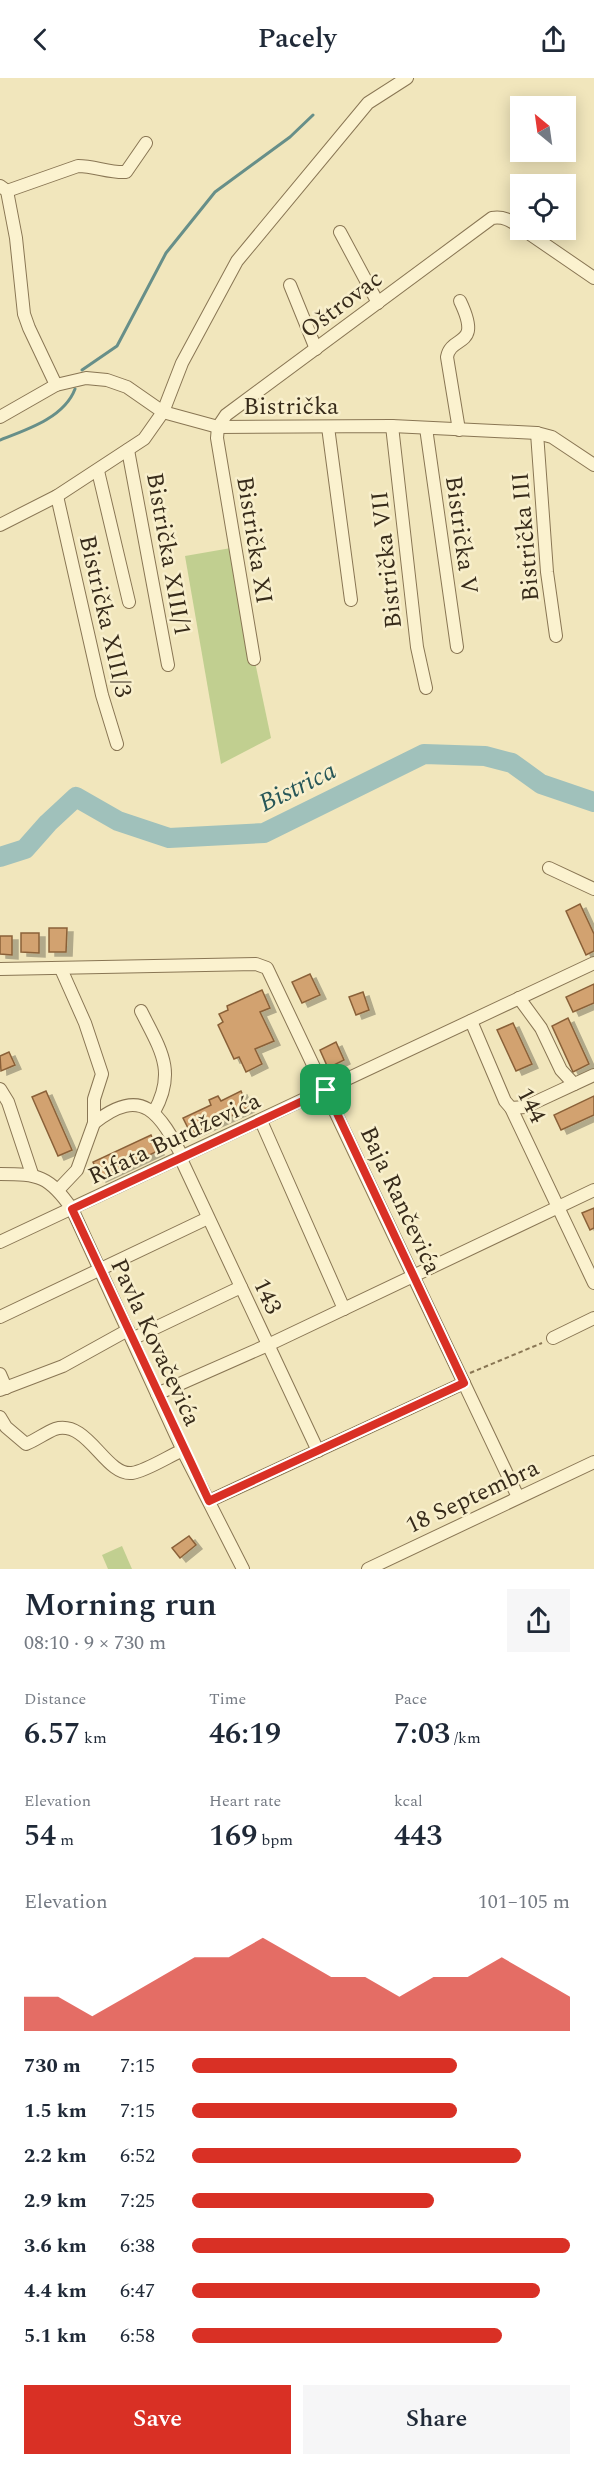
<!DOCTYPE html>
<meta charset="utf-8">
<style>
body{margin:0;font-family:Spectral,serif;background:#f6f6f7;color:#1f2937;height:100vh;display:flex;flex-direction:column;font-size:22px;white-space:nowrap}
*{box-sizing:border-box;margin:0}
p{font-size:20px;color:#747a83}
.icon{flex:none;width:33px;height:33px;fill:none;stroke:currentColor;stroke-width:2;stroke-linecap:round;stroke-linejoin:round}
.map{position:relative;height:1491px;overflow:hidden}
.panel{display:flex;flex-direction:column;background:#fff;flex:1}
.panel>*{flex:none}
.needle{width:39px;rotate:331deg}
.controls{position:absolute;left:510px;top:18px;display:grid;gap:12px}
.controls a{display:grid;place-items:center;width:66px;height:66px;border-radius:0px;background:#fff;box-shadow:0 3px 15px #0003;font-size:30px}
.pin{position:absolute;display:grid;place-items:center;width:51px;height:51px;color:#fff;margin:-26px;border-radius:12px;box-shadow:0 3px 9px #0006}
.round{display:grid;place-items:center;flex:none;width:63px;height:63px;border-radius:0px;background:#f6f6f7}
.headline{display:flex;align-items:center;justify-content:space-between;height:102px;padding:0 24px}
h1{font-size:33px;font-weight:600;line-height:45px}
.figures{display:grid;grid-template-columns:repeat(3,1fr);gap:9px;height:102px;padding:6px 24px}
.figures div{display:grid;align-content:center}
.figures b{font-size:30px;font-weight:600}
.figures small{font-size:16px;font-weight:400}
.figures p{font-size:16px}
.chart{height:168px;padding:12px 24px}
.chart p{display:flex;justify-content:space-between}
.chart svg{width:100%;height:108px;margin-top:6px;fill:#d93025;opacity:.7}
.button{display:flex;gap:12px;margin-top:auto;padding:12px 24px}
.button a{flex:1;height:69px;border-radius:0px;background:#d93025;color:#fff;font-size:24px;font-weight:600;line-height:69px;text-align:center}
.button a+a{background:#f6f6f7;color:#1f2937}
ul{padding:0 24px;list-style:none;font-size:20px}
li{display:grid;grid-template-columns:96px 72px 1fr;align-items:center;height:45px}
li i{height:15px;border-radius:8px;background:#d93025}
header{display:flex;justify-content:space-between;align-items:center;height:78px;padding:0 24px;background:#fff;font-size:27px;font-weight:600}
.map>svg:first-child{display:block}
.green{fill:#c1cf90}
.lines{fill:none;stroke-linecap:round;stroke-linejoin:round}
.stream{stroke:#678f89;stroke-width:3}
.river{stroke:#a0c1bb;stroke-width:20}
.building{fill:#d2a26f;stroke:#8a6139;stroke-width:1.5;filter:url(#shadow)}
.minor-casing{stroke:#897654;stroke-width:14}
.path{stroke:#897654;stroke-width:2;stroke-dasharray:4.5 3;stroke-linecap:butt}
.minor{stroke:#fbf2cf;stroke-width:12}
.route-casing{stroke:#fff;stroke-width:12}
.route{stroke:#d93025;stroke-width:8}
.labels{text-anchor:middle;stroke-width:5;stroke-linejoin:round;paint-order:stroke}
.street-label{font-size:24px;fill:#372b1a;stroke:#f8efcc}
.water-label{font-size:26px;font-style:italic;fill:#285758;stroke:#f8efcc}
</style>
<header><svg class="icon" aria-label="back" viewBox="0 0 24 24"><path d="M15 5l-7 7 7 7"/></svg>Pacely<svg class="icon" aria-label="share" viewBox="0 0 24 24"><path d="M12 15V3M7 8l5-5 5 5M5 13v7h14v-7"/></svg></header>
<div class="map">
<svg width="594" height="1491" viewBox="0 0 594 1491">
<defs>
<filter id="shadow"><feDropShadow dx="6" dy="4" stdDeviation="0" flood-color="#0004"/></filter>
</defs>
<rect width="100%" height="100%" fill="#f1e6bc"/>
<g class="green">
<polygon points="231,470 271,660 221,686 185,478"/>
<polygon points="122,1468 132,1491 108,1491 102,1477"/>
</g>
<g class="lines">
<g class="stream">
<polyline points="82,292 117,268 166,175 215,114 290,59 313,37"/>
<path d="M0,362c26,-10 64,-22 75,-51"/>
</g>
<polyline class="river" points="0,779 25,771 48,745 76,719 118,743 169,760 264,755 424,676 485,678 512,685 541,706 594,724"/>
</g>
<g class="building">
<polygon points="580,826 594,856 594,873 586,877 566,833"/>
<polygon points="49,850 67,850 66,874 49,874"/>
<polygon points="21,855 39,855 39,875 21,874"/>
<polygon points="0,858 12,858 12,877 0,876"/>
<polygon points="310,896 320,917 302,925 292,904"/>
<polygon points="594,906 594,925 573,934 566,919"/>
<polygon points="262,912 270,930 260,934 274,963 255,971 262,986 246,994 239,979 234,981 218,947 223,944 219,936 228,932 227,928"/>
<polygon points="363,914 369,932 356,937 349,919"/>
<polygon points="568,940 589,986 573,994 552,948"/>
<polygon points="513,945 532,986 516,993 497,952"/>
<polygon points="336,964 344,982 328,990 320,972"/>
<polygon points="9,974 15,987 1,993 0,978"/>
<polygon points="46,1013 72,1072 58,1078 32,1019"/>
<polygon points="241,1013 248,1030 191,1056 183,1040 211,1027 209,1022 218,1018 221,1023"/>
<polygon points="594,1018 594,1037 561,1052 554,1037"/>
<polygon points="151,1057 158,1073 100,1100 93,1084"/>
<polygon points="594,1130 594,1150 590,1152 582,1135"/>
<polygon points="189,1458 196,1467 180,1480 172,1470"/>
</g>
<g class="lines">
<defs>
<g id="minor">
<polyline points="0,108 7,113 16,160 24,236 29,250 56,307"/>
<path d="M7,113l71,-25c17,0 31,7 48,6l20,-29"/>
<polyline points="524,152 594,200"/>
<polyline points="340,154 378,225"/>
<polyline points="290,207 316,271"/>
<polyline points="0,339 56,307 86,300 107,302 127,309 163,334 218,349 392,348 537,355 552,359 594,387"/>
<polyline points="392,348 417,569 426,610"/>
<path d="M218,349l8,-12 266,-197c12,-2 19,3 28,9"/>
<polyline points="218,349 217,360 254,581"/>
<polyline points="328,349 351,522"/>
<polyline points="426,350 457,569"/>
<path d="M459,352l-12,-73c4,-23 36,-8 13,-56"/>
<polyline points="537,355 547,494 556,558"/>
<polyline points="128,372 168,587"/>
<polyline points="98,393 129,524"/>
<polyline points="57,418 102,617 117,666"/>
<polyline points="0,447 57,418 144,361 163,334 182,285 237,183 368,25 407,0"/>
<polyline points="549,790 594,811"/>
<polyline points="0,891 256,886 267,890 518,1419"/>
<polyline points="519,920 541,950 561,992 574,1006"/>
<path d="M141,933c19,38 36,60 13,101"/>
<polyline points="471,943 505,1023 511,1030 594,1205"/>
<polyline points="0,1011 8,1024 32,1096"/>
<polyline points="511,1030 525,1029 594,997"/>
<polyline points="261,1043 344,1231"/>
<path d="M94,1045c49,-39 66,-9 89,35"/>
<polyline points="181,1081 318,1373"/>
<path d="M0,1096c39,0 49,2 72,35l113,246 58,114"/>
<polyline points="58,1112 77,1092 94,1045 94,1021 102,996 85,945 61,891"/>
<polyline points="0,1164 594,885"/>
<polyline points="0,1239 208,1140"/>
<polyline points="553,1260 594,1240"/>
<polyline points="132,1261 241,1209"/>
<polyline points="0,1296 6,1310"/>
<polyline points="0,1312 63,1288 128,1252"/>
<polyline points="157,1316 268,1267 594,1112"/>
<path d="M0,1339l6,10 20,17c10,-4 19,-11 29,-15 33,-10 50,47 77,44 14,-2 37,-17 51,-23"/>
<polyline points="209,1423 464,1305"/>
<polyline points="368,1491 594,1384"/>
</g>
</defs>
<use href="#minor" class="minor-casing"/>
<polyline class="path" points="470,1295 542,1265"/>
<use href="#minor" class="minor"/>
</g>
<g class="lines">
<defs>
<polygon id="route" points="326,1012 464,1305 209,1423 72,1131"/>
</defs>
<use href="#route" class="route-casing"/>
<use href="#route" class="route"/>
</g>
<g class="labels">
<g class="street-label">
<text transform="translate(341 226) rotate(-37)" y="8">Oštrovac</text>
<text x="291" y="336">Bistrička</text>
<text transform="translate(462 457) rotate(82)" y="8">Bistrička V</text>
<text transform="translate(525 459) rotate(-95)" y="8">Bistrička III</text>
<text transform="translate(255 462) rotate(81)" y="8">Bistrička XI</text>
<text transform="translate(169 476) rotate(80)" y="8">Bistrička XIII/1</text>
<text transform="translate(386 482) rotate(-96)" y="8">Bistrička VII</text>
<text transform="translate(106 538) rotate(77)" y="8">Bistrička XIII/3</text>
<text transform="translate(532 1027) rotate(63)" y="8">144</text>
<text transform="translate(174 1060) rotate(-25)" y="8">Rifata Burdževića</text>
<text transform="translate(401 1122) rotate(65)" y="8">Baja Rančevića</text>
<text transform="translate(268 1218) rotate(65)" y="8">143</text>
<text transform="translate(156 1264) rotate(65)" y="8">Pavla Kovačevića</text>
<text transform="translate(472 1418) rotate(-25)" y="8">18 Septembra</text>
</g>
<g class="water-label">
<text transform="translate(297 708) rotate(-26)" y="9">Bistrica</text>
</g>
</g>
</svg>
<div class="controls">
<a><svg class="needle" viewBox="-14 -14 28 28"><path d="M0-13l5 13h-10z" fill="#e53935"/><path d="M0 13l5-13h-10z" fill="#747a83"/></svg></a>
<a><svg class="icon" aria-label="locate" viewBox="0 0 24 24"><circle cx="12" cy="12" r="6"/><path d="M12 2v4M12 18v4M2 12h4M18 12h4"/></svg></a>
</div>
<div class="pin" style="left:326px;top:1012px;background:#1e9e55"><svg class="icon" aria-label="arrive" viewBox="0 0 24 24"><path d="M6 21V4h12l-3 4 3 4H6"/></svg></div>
</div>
<section class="panel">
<div class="headline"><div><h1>Morning run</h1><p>08:10 · 9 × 730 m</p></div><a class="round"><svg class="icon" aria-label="share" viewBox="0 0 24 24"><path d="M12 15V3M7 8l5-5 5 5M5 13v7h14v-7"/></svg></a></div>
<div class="figures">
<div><p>Distance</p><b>6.57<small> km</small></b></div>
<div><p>Time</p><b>46:19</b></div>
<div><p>Pace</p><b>7:03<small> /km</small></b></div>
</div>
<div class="figures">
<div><p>Elevation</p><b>54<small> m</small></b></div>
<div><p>Heart rate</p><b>169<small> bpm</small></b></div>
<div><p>kcal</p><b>443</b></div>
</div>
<div class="chart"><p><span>Elevation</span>101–105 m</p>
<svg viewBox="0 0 160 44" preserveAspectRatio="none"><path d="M0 44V30L10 30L20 38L30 30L40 22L50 14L60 14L70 6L80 14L90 22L100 22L110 30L120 22L130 22L140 14L150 22L160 30V44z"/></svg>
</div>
<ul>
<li><b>730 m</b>7:15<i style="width:70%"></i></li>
<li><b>1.5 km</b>7:15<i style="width:70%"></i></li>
<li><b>2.2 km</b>6:52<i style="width:87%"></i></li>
<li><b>2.9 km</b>7:25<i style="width:64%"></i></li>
<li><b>3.6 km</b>6:38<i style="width:100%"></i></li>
<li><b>4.4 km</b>6:47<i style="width:92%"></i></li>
<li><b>5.1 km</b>6:58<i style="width:82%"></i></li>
</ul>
<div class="button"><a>Save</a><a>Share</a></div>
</section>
